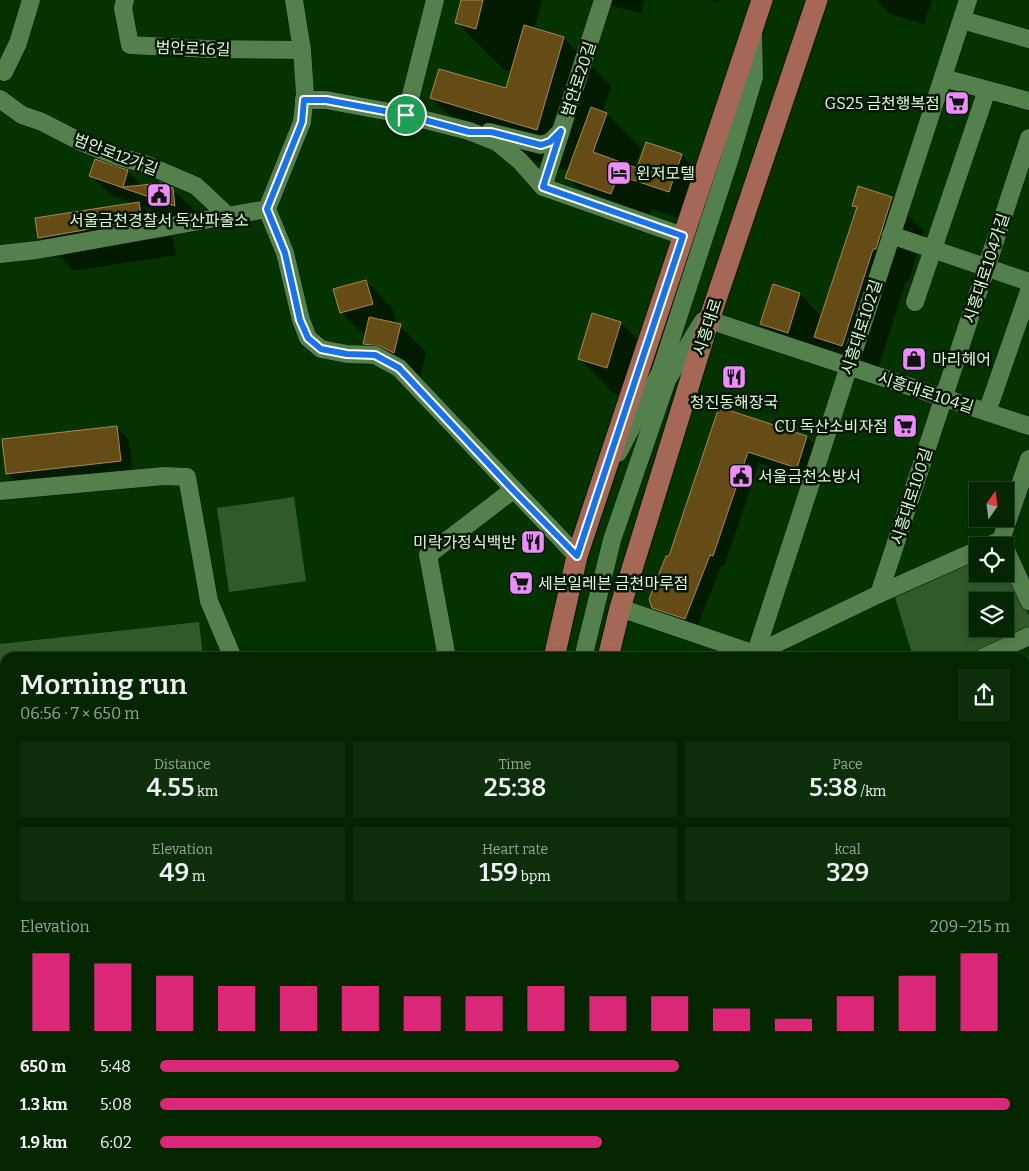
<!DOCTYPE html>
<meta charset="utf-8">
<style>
body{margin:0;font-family:Bitter,"Noto Sans KR",serif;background:#0d2e0a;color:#f1f3f6;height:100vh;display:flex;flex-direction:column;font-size:19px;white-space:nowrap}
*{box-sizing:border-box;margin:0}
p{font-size:16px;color:#97a599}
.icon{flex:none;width:28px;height:28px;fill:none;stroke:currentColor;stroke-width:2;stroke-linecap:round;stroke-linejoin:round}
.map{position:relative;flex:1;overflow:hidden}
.side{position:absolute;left:0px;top:652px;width:1030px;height:519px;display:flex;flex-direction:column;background:#032600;border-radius:15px 15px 0 0;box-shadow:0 2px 8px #0003,0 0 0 1px #244322}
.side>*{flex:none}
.needle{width:32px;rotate:14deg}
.buttons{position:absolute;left:969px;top:482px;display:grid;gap:10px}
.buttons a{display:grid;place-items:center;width:45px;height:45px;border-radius:0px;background:#032600;box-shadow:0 2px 8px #0003,0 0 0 1px #244322;font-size:25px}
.pin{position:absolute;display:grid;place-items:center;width:42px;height:42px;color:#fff;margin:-21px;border:2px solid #fff;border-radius:50%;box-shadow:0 1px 5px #0007}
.round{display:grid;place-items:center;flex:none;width:52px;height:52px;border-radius:0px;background:#0d2e0a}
.head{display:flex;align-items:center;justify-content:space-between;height:85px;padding:0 20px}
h1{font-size:28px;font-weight:600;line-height:38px}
.metrics{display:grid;grid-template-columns:repeat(3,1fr);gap:8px;height:85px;padding:5px 20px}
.metrics div{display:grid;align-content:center;border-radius:0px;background:#0d2e0a;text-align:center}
.metrics b{font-size:25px;font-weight:600}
.metrics small{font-size:14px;font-weight:400}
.metrics p{font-size:14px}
.chart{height:140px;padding:10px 20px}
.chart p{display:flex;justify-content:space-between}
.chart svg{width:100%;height:90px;margin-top:5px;stroke:#db2777;stroke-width:6}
ul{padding:0 20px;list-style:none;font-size:16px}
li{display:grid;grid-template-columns:80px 60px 1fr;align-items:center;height:38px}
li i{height:12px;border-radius:6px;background:#db2777}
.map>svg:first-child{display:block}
.green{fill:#315a2b;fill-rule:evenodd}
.shadow{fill:#0007}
.building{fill:#654b16;stroke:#ac8948}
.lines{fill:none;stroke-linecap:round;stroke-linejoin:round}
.minor-casing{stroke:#021701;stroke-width:19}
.major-casing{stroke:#021701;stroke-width:23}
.minor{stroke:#53804c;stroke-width:18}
.major{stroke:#a66856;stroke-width:21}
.route-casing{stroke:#fff;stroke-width:10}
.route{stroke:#1a73e8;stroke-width:6}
.labels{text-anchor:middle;stroke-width:5;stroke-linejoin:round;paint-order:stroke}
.street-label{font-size:16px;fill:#dff8db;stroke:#051603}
.poi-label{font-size:16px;fill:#dff8db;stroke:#051603;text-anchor:start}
</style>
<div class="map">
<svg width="1029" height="1171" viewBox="0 0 1029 1171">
<rect width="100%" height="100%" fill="#043300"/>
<g class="green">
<polygon points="294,497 306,581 229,592 217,508"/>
<path d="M977,559l1,15h27v-4l24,46v11l-66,30h-50l-18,-60zM978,601h27v28h-27z"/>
<polygon points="199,622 203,657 5,658 5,776 0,776 0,644"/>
<polygon points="0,801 5,801 5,846 0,847"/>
</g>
<g class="shadow">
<polygon points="463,0 542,0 534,30 564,38 611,86 603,112 607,114 641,148 634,169 638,170 681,155 715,190 703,226 652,209 645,228 601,212 567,177 569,171 479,145 431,98 507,90 512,72 504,70 457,23"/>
<polygon points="600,0 644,0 641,13 603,4"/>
<polygon points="708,0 719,0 718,3"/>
<polygon points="876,0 932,0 924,24 890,14"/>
<polygon points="96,161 128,172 142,186 172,189 193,209 194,225 142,206 173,238 176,255 74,271 39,237 135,204 111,195 91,176"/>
<polygon points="891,198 924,231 909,281 906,281 875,378 849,370 828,349 822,367 796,358 761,324 773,286 800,294 822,317 857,209 854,206"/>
<polygon points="366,281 392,308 397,325 400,326 426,352 420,378 390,370 364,344 366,337 341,312"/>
<polygon points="621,323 655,358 641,401 613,393 579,358"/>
<polygon points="720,408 807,437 818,449 808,479 759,463 724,567 721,566 696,630 665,619 653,607"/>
<polygon points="117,427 129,440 133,473 20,486 7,473"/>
<polygon points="1029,1013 1029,1038 1025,1040 1025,1015"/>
<polygon points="1025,1057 1029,1059 1029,1146 1025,1149"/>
<polygon points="5,1146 5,1166 125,1166 130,1171 4,1171 2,1168 0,1171 0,1147 3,1149"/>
<polygon points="186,1166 330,1166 334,1171 186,1171"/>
<polygon points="396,1166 481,1166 481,1171 399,1171"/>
</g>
<g class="building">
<polygon points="461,0 483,0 476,29 455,23"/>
<polygon points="524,25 564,37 537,130 430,98 439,69 506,88"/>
<polygon points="591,107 607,113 593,152 637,168 646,142 682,154 669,192 618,175 611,194 565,178"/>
<polygon points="95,159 128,170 123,187 162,183 173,188 175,206 89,176"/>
<polygon points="858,186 892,197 876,249 873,249 842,346 814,337 857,207 852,206"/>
<polygon points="139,202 142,220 38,238 35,218"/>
<polygon points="366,280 373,304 340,313 333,289"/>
<polygon points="773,284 800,293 788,333 760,324"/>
<polygon points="592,313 621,322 607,368 578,359"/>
<polygon points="369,317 401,324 394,353 380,346 363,344"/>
<polygon points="719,407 807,436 797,468 748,452 713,556 710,555 685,619 652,608 649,599 666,556 669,556"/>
<polygon points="117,426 121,461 6,474 2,439"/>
</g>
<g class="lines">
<defs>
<g id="minor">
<polyline points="125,0 123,8 130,45 209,49 302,50"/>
<polyline points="962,20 1029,39"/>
<polyline points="4,72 18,43 31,0"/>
<polyline points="943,78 1029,101"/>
<polyline points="0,99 22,115 42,122 83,143 116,156 145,164 196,186 227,215"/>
<polyline points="304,100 326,100 406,115 469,131 497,142 520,161 543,187 683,236"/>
<polyline points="406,115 435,0"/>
<polyline points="489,132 541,145 550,142 561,131"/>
<polyline points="543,187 603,0"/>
<polyline points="267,209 285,253 301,320 308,338 321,349 347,354 375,355 399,368 577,556"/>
<polyline points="267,209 302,122 305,94 302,50 294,0"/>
<polyline points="891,235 1029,282"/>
<polyline points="0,254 37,250 267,209"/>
<polyline points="915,302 987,90"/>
<polyline points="709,320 1029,426"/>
<polyline points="987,412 1029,291"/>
<polyline points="618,453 660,373 729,161 754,77 753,34"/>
<polyline points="0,491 164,476 187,477 209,601 233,658"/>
<polyline points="987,546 1001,540 1029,459"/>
<polyline points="1005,548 1029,601"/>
<polyline points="879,594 1029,138"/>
<polyline points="620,608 755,654 879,594 978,550"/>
<polyline points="447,658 428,555 513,490"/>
<polyline points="583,658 612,540 667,380 703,321"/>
<polyline points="754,658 968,0"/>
<polyline points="982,658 1029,636"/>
<polyline points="1025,749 1029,747"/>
<polyline points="1025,862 1029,871"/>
<polyline points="0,878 5,877"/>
<polyline points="1025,937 1029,935"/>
<polyline points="1025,1001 1029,998"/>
<polyline points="1025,1041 1029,1047"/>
<polyline points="0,1054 5,1054"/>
<polyline points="1025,1150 1029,1147"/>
<polyline points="141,1166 141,1171"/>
<polyline points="744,1166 744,1171"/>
<polyline points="808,1166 812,1171"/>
<polyline points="785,1171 790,1166"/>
<polyline points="908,1171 913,1166"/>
<polyline points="998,1171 1004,1166"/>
</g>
<g id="major">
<polyline points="554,658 577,556 762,0"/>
<polyline points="608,658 620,608 709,320 817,0"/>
<polyline points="542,1166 543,1171"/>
<polyline points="600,1166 600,1171"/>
</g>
</defs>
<use href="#minor" class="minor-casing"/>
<use href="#major" class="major-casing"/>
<use href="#minor" class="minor"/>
<use href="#major" class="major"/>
</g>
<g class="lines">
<defs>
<polygon id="route" points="304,100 326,100 406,115 469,132 491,132 541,145 550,142 561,131 543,187 683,236 577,556 513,490 399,368 375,355 347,354 321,349 308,338 300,320 285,253 267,209 302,122"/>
</defs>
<use href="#route" class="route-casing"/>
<use href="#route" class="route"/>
</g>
<defs>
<symbol id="supermarket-square" viewBox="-11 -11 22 22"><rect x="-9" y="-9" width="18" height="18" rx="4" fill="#eb8dfc" stroke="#051603"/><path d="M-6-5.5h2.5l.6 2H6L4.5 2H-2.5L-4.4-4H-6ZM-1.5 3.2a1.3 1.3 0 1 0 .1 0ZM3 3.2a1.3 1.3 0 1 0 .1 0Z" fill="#111"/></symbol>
<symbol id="hotel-square" viewBox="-11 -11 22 22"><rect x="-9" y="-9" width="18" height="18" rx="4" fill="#eb8dfc" stroke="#051603"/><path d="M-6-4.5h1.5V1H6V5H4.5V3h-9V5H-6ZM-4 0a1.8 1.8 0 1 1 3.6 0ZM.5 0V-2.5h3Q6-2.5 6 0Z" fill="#111"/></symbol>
<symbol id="civic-square" viewBox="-11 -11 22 22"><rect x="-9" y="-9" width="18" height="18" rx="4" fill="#eb8dfc" stroke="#051603"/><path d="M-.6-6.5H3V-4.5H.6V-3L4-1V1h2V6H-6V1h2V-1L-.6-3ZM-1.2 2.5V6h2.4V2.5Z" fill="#111"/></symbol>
<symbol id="shop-square" viewBox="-11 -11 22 22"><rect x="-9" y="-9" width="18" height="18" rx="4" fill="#eb8dfc" stroke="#051603"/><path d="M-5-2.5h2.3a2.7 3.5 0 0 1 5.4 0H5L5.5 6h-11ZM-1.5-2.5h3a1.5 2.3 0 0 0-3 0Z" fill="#111"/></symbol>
<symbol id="restaurant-square" viewBox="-11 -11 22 22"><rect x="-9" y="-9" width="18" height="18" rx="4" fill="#eb8dfc" stroke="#051603"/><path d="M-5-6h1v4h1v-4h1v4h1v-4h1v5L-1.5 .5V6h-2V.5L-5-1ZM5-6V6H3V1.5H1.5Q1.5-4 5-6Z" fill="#111"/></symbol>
</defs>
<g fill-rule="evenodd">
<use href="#supermarket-square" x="943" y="89" width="28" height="28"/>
<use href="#hotel-square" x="605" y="159" width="28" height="28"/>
<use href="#civic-square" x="145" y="181" width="28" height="28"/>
<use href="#shop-square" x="900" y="345" width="28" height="28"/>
<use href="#restaurant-square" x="720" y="363" width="28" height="28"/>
<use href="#supermarket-square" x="891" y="412" width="28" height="28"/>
<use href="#civic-square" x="727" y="462" width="28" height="28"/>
<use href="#restaurant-square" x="519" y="528" width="28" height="28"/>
<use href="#supermarket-square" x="507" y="569" width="28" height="28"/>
</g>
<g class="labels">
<g class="street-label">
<text transform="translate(193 48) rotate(2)" y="6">범안로16길</text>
<text transform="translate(578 79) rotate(-72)" y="6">범안로20길</text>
<text transform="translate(116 154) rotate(21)" y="6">범안로12가길</text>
<text transform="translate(986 268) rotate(-72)" y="6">시흥대로104가길</text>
<text transform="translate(707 327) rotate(-72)" y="6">시흥대로</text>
<text transform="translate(861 327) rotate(-72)" y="6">시흥대로102길</text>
<text transform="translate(926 392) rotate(18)" y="6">시흥대로104길</text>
<text transform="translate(911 496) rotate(-72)" y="6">시흥대로100길</text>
</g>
<g class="poi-label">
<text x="940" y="109" text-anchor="end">GS25 금천행복점</text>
<text x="636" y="179">윈저모텔</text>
<text x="159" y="226" text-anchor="middle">서울금천경찰서 독산파출소</text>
<text x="932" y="365">마리헤어</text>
<text x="734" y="408" text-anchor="middle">청진동해장국</text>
<text x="888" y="432" text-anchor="end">CU 독산소비자점</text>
<text x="758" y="482">서울금천소방서</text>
<text x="516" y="548" text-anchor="end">미락가정식백반</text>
<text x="538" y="589">세븐일레븐 금천마루점</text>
</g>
</g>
</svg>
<div class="buttons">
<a><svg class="needle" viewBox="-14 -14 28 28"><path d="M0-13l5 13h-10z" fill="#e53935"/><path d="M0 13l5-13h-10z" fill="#97a599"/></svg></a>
<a><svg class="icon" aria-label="locate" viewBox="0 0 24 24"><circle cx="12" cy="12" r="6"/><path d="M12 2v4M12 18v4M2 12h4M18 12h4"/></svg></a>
<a><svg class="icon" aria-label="layers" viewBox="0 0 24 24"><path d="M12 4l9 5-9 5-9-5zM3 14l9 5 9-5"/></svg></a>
</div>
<div class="pin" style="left:406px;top:115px;background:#1e9e55"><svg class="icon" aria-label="arrive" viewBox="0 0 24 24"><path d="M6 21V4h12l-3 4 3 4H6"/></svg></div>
<section class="side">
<div class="head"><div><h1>Morning run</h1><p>06:56 · 7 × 650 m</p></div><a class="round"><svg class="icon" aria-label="share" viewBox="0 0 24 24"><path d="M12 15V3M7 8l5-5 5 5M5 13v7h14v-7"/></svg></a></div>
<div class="metrics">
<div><p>Distance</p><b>4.55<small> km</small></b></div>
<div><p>Time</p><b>25:38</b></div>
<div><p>Pace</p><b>5:38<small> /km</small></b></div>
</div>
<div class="metrics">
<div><p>Elevation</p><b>49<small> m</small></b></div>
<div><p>Heart rate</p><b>159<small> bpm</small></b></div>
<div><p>kcal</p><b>329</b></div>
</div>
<div class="chart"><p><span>Elevation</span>209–215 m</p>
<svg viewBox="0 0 160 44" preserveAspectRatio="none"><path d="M5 44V6M15 44V11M25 44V17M35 44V22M45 44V22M55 44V22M65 44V27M75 44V27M85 44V22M95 44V27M105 44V27M115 44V33M125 44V38M135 44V27M145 44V17M155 44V6"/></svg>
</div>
<ul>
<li><b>650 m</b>5:48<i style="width:61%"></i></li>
<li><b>1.3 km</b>5:08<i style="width:100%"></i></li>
<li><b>1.9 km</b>6:02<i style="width:52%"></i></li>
</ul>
</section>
</div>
